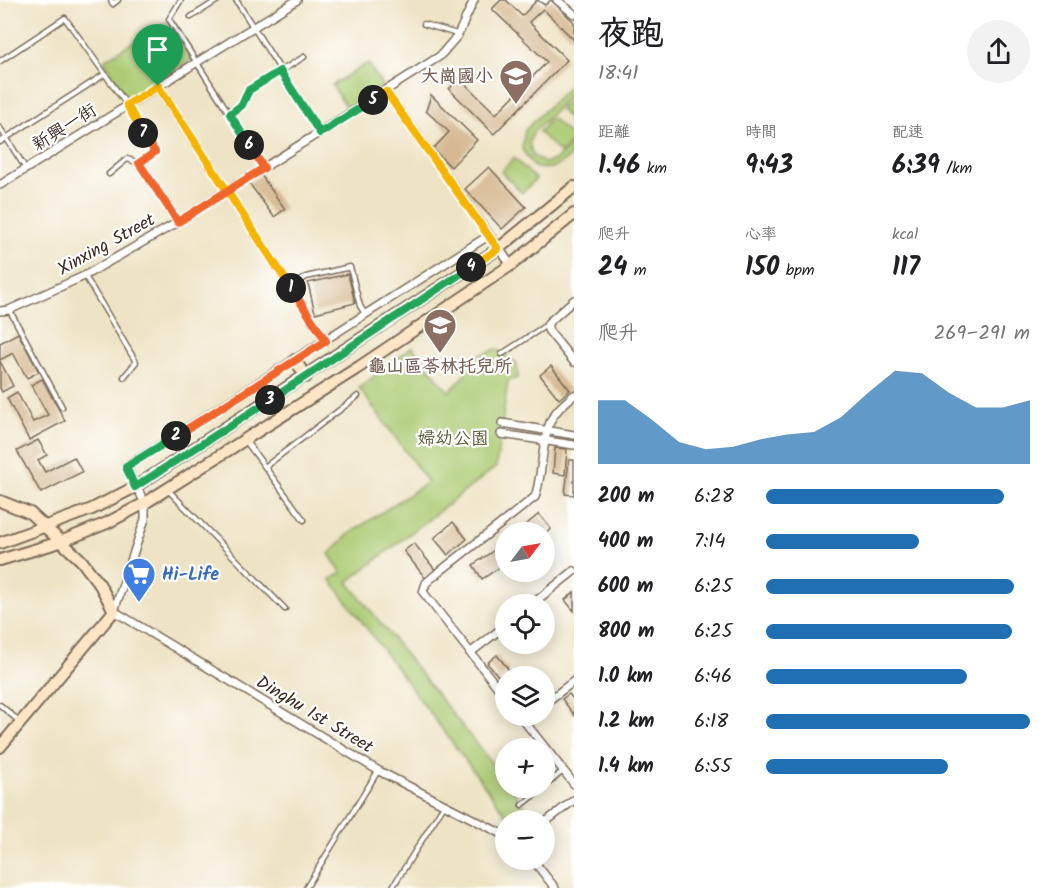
<!DOCTYPE html>
<html lang="zh-TW">
<meta charset="utf-8">
<style>
body{margin:0;font-family:Kalam,"LXGW WenKai TC",sans-serif;background:#f2f2f2;color:#202124;height:100vh;display:flex;flex-direction:column;font-size:22px;white-space:nowrap}
*{box-sizing:border-box;margin:0}
p{font-size:20px;color:#757577}
.icon{flex:none;width:33px;height:33px;fill:none;stroke:currentColor;stroke-width:2;stroke-linecap:round;stroke-linejoin:round}
.map{position:relative;flex:1;overflow:hidden}
.sheet{display:flex;flex-direction:column;background:#fff;width:480px}
.sheet>*{flex:none}
.needle{width:39px;rotate:58deg}
.buttons{position:absolute;left:495px;top:522px;display:grid;gap:12px}
.buttons a{display:grid;place-items:center;width:60px;height:60px;border-radius:50%;background:#fff;box-shadow:0 3px 15px #0003;font-size:30px}
.pin{position:absolute;display:grid;place-items:center;width:51px;height:51px;color:#fff;margin:-62px -26px;border-radius:50% 50% 50% 0;rotate:-45deg;box-shadow:0 0 6px #0007}
.pin .icon{rotate:45deg}
.km{position:absolute;width:30px;height:30px;margin:-15px;border-radius:50%;background:#222;color:#fff;font-size:16px;line-height:30px;text-align:center}
.round{display:grid;place-items:center;flex:none;width:63px;height:63px;border-radius:32px;background:#f2f2f2}
.head{display:flex;align-items:center;justify-content:space-between;height:102px;padding:0 24px}
h1{font-size:33px;font-weight:700;line-height:45px}
.stats{display:grid;grid-template-columns:repeat(3,1fr);gap:9px;height:102px;padding:6px 24px}
.stats div{display:grid;align-content:center}
.stats b{font-size:26px;font-weight:700}
.stats small{font-size:16px;font-weight:400}
.stats p{font-size:16px}
.chart{height:168px;padding:12px 24px}
.chart p{display:flex;justify-content:space-between}
.chart svg{width:100%;height:108px;margin-top:6px;fill:#1f6fb2;opacity:.7}
ul{padding:0 24px;list-style:none;font-size:20px}
li{display:grid;grid-template-columns:96px 72px 1fr;align-items:center;height:45px}
li i{height:15px;border-radius:8px;background:#1f6fb2}
main{display:flex;flex:1;min-height:0}
.map>svg:first-child{display:block}
.green{fill:#accb73;stroke:#747a48;stroke-width:1.5}
.building{fill:#d6b992}
.lines{fill:none;stroke-linecap:round;stroke-linejoin:round}
.lane-casing{stroke:#7a6b58;stroke-width:7}
.street-casing{stroke:#7a6b58;stroke-width:10}
.secondary-casing{stroke:#7a6b58;stroke-width:14}
.lane{stroke:#fff;stroke-width:4}
.street{stroke:#fff;stroke-width:7}
.secondary{stroke:#fee5c5;stroke-width:10}
.split-1-casing{stroke:#fff;stroke-width:12}
.split-2-casing{stroke:#fff;stroke-width:12}
.split-3-casing{stroke:#fff;stroke-width:12}
.split-4-casing{stroke:#fff;stroke-width:12}
.split-5-casing{stroke:#fff;stroke-width:12}
.split-6-casing{stroke:#fff;stroke-width:12}
.split-7-casing{stroke:#fff;stroke-width:12}
.split-8-casing{stroke:#fff;stroke-width:12}
.split-1{stroke:#f5b400;stroke-width:8}
.split-2{stroke:#f0652b;stroke-width:8}
.split-3{stroke:#22a559;stroke-width:8}
.split-4{stroke:#22a559;stroke-width:8}
.split-5{stroke:#f5b400;stroke-width:8}
.split-6{stroke:#22a559;stroke-width:8}
.split-7{stroke:#f0652b;stroke-width:8}
.split-8{stroke:#f5b400;stroke-width:8}
.labels{text-anchor:middle;stroke-width:4.5;stroke-linejoin:round;paint-order:stroke}
.education-label{font-size:18px;font-weight:bold;fill:#785e54;stroke:#fff;text-anchor:end}
.street-label{font-size:18px;fill:#3b2a1e;stroke:#fff}
.park-label{font-size:18px;fill:#5d5a38;stroke:#fff}
.shop-label{font-size:18px;font-weight:bold;fill:#366cbe;stroke:#fff;text-anchor:start}
</style>
<main>
<div class="map">
<svg width="574" height="888" viewBox="0 0 574 888">
<rect width="100%" height="100%" fill="#fff"/>
<filter id="ink" filterUnits="userSpaceOnUse"><feTurbulence type="fractalNoise" baseFrequency=".0167" numOctaves="2"/><feDisplacementMap in="SourceGraphic" scale="12" xChannelSelector="R" yChannelSelector="G"/><feConvolveMatrix kernelMatrix="1 2 1 2 8 2 1 2 1" color-interpolation-filters="sRGB"/></filter>
<filter id="wash" filterUnits="userSpaceOnUse"><feTurbulence type="fractalNoise" baseFrequency=".008" numOctaves="4" result="noise"/><feDisplacementMap in="SourceGraphic" scale="24" xChannelSelector="R" yChannelSelector="G"/><feGaussianBlur stdDeviation="1.35" result="paint"/><feColorMatrix in="noise" values="0 0 0 0 0 0 0 0 0 0 0 0 0 0 0 0 0 1.4 0 .05"/><feComposite in="paint" operator="in"/></filter>
<g filter="url(#wash)">
<rect width="100%" height="100%" fill="#eee3c4"/>
<g class="green">
<polygon points="167,21 192,60 128,100 104,60"/>
<polygon points="368,63 383,87 347,109 332,85"/>
<path d="M574,81v10l-41,42 -4,10 4,13 11,7 11,-3 19,-17v10c-13,12 -22,19 -40,14l-12,-18 3,-19z"/>
<polygon points="574,96 574,123 560,110"/>
<polygon points="552,118 574,139 560,153 539,132"/>
<polygon points="514,158 536,179 522,193 501,172"/>
<polygon points="412,347 449,392 462,379 475,357 496,349 517,363 518,378 508,381 496,467 348,582 505,780 506,788 511,788 535,820 510,820 330,579 342,573 329,554 350,533 428,482 359,388"/>
</g>
<g id="blocks">
<g class="building">
<polygon points="501,0 506,0 522,16 537,0 545,5 551,0 574,22 574,40 543,9 529,22 567,60 494,134 449,89 459,78 496,114 547,62 492,9"/>
<polygon points="431,95 477,140 451,167 433,149 449,132 426,111"/>
<polygon points="489,167 526,207 502,229 465,189"/>
<polygon points="261,175 285,209 274,217 249,183"/>
<polygon points="348,274 355,303 315,313 308,283"/>
<polygon points="18,333 39,372 27,378 13,353 0,360 0,343"/>
<polygon points="0,361 13,386 2,392 0,388"/>
<polygon points="551,366 570,390 559,399 540,375"/>
<polygon points="42,379 65,421 29,440 7,398 17,392 33,422 48,415 31,385"/>
<polygon points="38,440 47,455 38,460 45,472 74,457 82,472 41,493 17,451"/>
<polygon points="555,448 567,449 565,475 553,473"/>
<polygon points="569,460 574,460 574,495 565,494"/>
<polygon points="539,514 551,529 544,534 526,532 522,528"/>
<polygon points="453,522 467,539 448,555 434,538"/>
<polygon points="506,542 506,563 482,579 473,565"/>
<polygon points="414,543 436,571 426,579 404,551"/>
<polygon points="574,592 574,611 565,600"/>
<polygon points="497,655 509,670 500,678 487,663"/>
<polygon points="569,694 574,700 574,715 562,699"/>
</g>
</g>
</g>
<g filter="url(#ink)">
<use href="#blocks" fill-opacity="0" stroke="#7a6b58" stroke-width="1.5"/>
<g class="lines">
<defs>
<g id="lane">
<polyline points="111,0 113,4 118,0"/>
<polyline points="181,0 169,19 264,168"/>
<polyline points="236,0 320,132"/>
<polyline points="191,17 218,0"/>
<polyline points="424,24 457,34"/>
<polyline points="0,61 65,18 127,105 155,152 139,163 178,222"/>
<polyline points="230,114 242,105 249,90 304,57"/>
<polyline points="0,128 26,169"/>
<polyline points="0,142 105,74"/>
<polyline points="109,174 127,159 139,163"/>
<polyline points="85,276 136,362 124,377"/>
<polyline points="291,287 306,277 350,267 360,306 365,314"/>
<polyline points="10,311 62,407"/>
<polyline points="502,354 548,324"/>
<polyline points="245,440 304,520"/>
<polyline points="266,466 358,396"/>
<polyline points="168,490 285,609"/>
<polyline points="0,705 20,722"/>
<polyline points="544,787 564,770"/>
<polyline points="522,805 544,788"/>
<polyline points="306,888 378,771"/>
<polyline points="392,888 444,805"/>
</g>
<g id="street">
<polyline points="557,0 574,14"/>
<polyline points="158,86 326,341"/>
<polyline points="386,92 511,265"/>
<polyline points="0,185 297,0"/>
<polyline points="488,236 126,467 145,503 145,519 114,611 379,771 506,836"/>
<polyline points="574,300 548,323 548,330 574,362"/>
<polyline points="0,311 9,310 84,276 178,222 440,56 458,35 474,0"/>
<polyline points="502,423 574,435"/>
<polyline points="501,434 574,445"/>
<polyline points="532,604 574,571"/>
<polyline points="470,653 506,625"/>
<path d="M506,698l-83,-106 3,-9 8,-7 101,-79c8,-22 7,-66 19,-82 5,-8 13,-14 20,-20"/>
<polyline points="544,704 574,681"/>
<polyline points="520,716 574,784"/>
<polyline points="544,823 574,800"/>
<polyline points="533,860 555,888"/>
</g>
<g id="secondary">
<polyline points="295,360 306,377"/>
<polyline points="0,501 30,513 81,560 100,585 114,611 0,747"/>
<polyline points="0,543 92,509 135,487 498,249 574,187"/>
<polyline points="0,560 60,542 107,523 145,503 359,367 511,265 574,214"/>
</g>
</defs>
<use href="#lane" class="lane-casing"/>
<use href="#street" class="street-casing"/>
<use href="#secondary" class="secondary-casing"/>
<use href="#lane" class="lane"/>
<use href="#street" class="street"/>
<use href="#secondary" class="secondary"/>
</g>
</g>
<g class="lines" filter="url(#ink)">
<defs>
<polyline id="split-1" points="158,86 291,288"/>
<polyline id="split-2" points="176,436 326,341 291,288"/>
<polyline id="split-3" points="176,436 126,467 135,487 270,400"/>
<polyline id="split-4" points="270,400 471,267"/>
<polyline id="split-5" points="373,100 386,92 498,249 471,267"/>
<polyline id="split-6" points="249,145 230,114 242,105 249,90 280,71 320,133 373,100"/>
<polyline id="split-7" points="143,133 155,152 139,163 178,222 264,168 249,145"/>
<polyline id="split-8" points="143,133 127,105 158,86"/>
</defs>
<use href="#split-1" class="split-1-casing"/>
<use href="#split-2" class="split-2-casing"/>
<use href="#split-3" class="split-3-casing"/>
<use href="#split-4" class="split-4-casing"/>
<use href="#split-5" class="split-5-casing"/>
<use href="#split-6" class="split-6-casing"/>
<use href="#split-7" class="split-7-casing"/>
<use href="#split-8" class="split-8-casing"/>
<use href="#split-1" class="split-1"/>
<use href="#split-2" class="split-2"/>
<use href="#split-3" class="split-3"/>
<use href="#split-4" class="split-4"/>
<use href="#split-5" class="split-5"/>
<use href="#split-6" class="split-6"/>
<use href="#split-7" class="split-7"/>
<use href="#split-8" class="split-8"/>
</g>
<defs>
<symbol id="school-pin" viewBox="-11 -11 22 30"><path d="M0 17L-7.5 6A9.5 9.5 0 1 1 7.5 6Z" fill="#8d6e63" stroke="#fff"/><path d="M0-5L7-2L0 1L-7-2ZM-4 1L0 2.5L4 1V4Q0 6-4 4Z" fill="#fff"/></symbol>
<symbol id="supermarket-pin" viewBox="-11 -11 22 30"><path d="M0 17L-7.5 6A9.5 9.5 0 1 1 7.5 6Z" fill="#3f7fe0" stroke="#fff"/><path d="M-6-5.5h2.5l.6 2H6L4.5 2H-2.5L-4.4-4H-6ZM-1.5 3.2a1.3 1.3 0 1 0 .1 0ZM3 3.2a1.3 1.3 0 1 0 .1 0Z" fill="#fff"/></symbol>
</defs>
<g fill-rule="evenodd">
<use href="#school-pin" x="497" y="57" width="38" height="52"/>
<use href="#school-pin" x="421" y="306" width="38" height="52"/>
<use href="#supermarket-pin" x="120" y="555" width="38" height="52"/>
</g>
<g class="labels">
<g class="education-label">
<text x="493" y="82">大崗國小</text>
<text x="440" y="372" text-anchor="middle">龜山區苓林托兒所</text>
</g>
<g class="street-label">
<text transform="translate(64 127) rotate(-32)" y="6">新興一街</text>
<text transform="translate(106 244) rotate(-29)" y="6">Xinxing Street</text>
<text transform="translate(315 714) rotate(31)" y="6">Dinghu 1st Street</text>
</g>
<g class="park-label">
<text x="453" y="444">婦幼公園</text>
</g>
<g class="shop-label">
<text x="162" y="580">Hi-Life</text>
</g>
</g>
</svg>
<div class="buttons">
<a><svg class="needle" viewBox="-14 -14 28 28"><path d="M0-13l5 13h-10z" fill="#e53935"/><path d="M0 13l5-13h-10z" fill="#757577"/></svg></a>
<a><svg class="icon" aria-label="locate" viewBox="0 0 24 24"><circle cx="12" cy="12" r="6"/><path d="M12 2v4M12 18v4M2 12h4M18 12h4"/></svg></a>
<a><svg class="icon" aria-label="layers" viewBox="0 0 24 24"><path d="M12 4l9 5-9 5-9-5zM3 14l9 5 9-5"/></svg></a>
<a>+</a>
<a>−</a>
</div>
<div class="pin" style="left:158px;top:86px;background:#1e9e55"><svg class="icon" aria-label="arrive" viewBox="0 0 24 24"><path d="M6 21V4h12l-3 4 3 4H6"/></svg></div>
<b class="km" style="left:291px;top:288px">1</b>
<b class="km" style="left:176px;top:436px">2</b>
<b class="km" style="left:270px;top:400px">3</b>
<b class="km" style="left:471px;top:267px">4</b>
<b class="km" style="left:373px;top:100px">5</b>
<b class="km" style="left:249px;top:145px">6</b>
<b class="km" style="left:143px;top:133px">7</b>
</div>
<section class="sheet">
<div class="head"><div><h1>夜跑</h1><p>18:41</p></div><a class="round"><svg class="icon" aria-label="share" viewBox="0 0 24 24"><path d="M12 15V3M7 8l5-5 5 5M5 13v7h14v-7"/></svg></a></div>
<div class="stats">
<div><p>距離</p><b>1.46<small> km</small></b></div>
<div><p>時間</p><b>9:43</b></div>
<div><p>配速</p><b>6:39<small> /km</small></b></div>
</div>
<div class="stats">
<div><p>爬升</p><b>24<small> m</small></b></div>
<div><p>心率</p><b>150<small> bpm</small></b></div>
<div><p>kcal</p><b>117</b></div>
</div>
<div class="chart"><p><span>爬升</span>269–291 m</p>
<svg viewBox="0 0 160 44" preserveAspectRatio="none"><path d="M0 44V18L10 18L20 26L30 35L40 38L50 37L60 34L70 32L80 31L90 25L100 15L110 6L120 7L130 15L140 21L150 21L160 18V44z"/></svg>
</div>
<ul>
<li><b>200 m</b>6:28<i style="width:90%"></i></li>
<li><b>400 m</b>7:14<i style="width:58%"></i></li>
<li><b>600 m</b>6:25<i style="width:94%"></i></li>
<li><b>800 m</b>6:25<i style="width:93%"></i></li>
<li><b>1.0 km</b>6:46<i style="width:76%"></i></li>
<li><b>1.2 km</b>6:18<i style="width:100%"></i></li>
<li><b>1.4 km</b>6:55<i style="width:69%"></i></li>
</ul>
</section>
</main>
